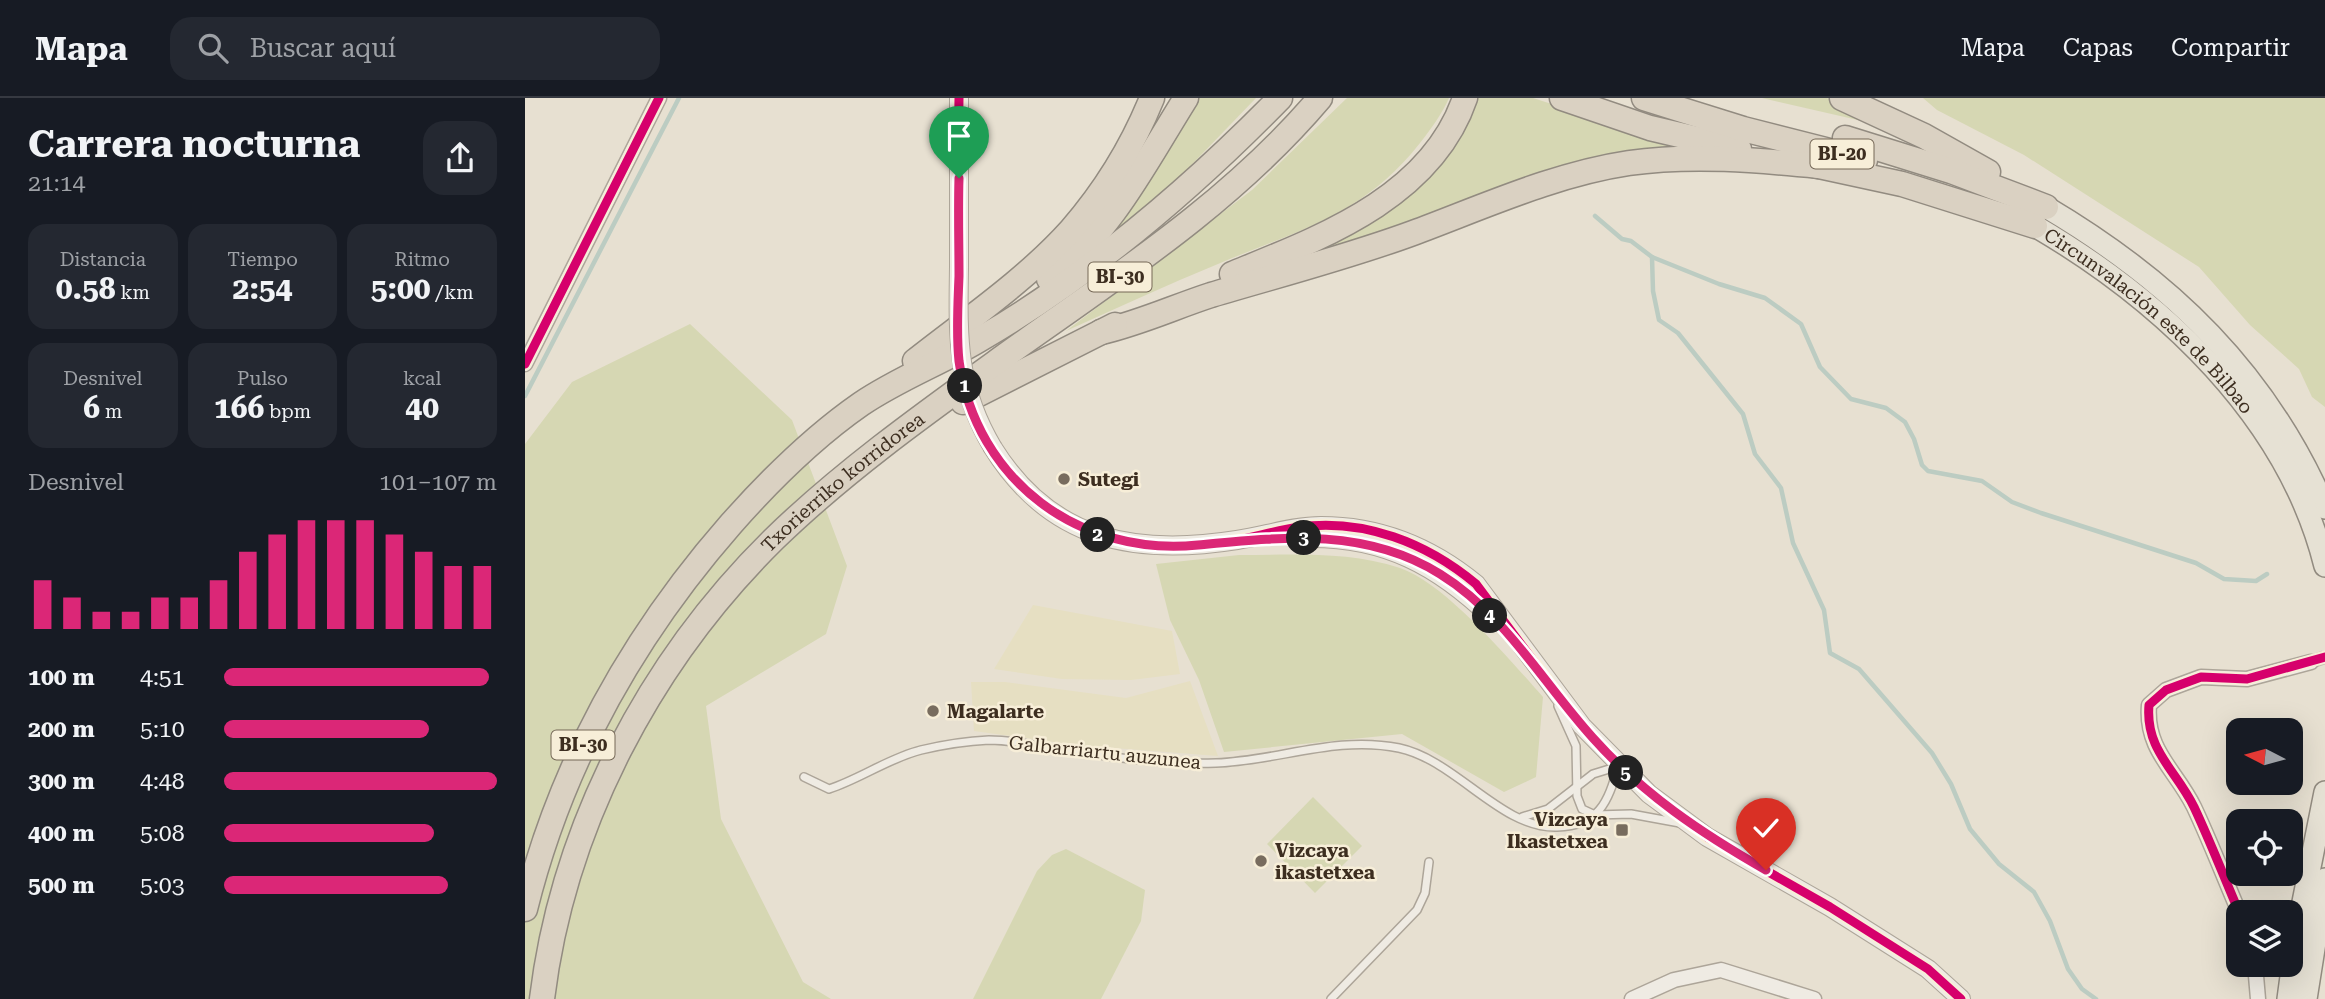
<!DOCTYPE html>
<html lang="es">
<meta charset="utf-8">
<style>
body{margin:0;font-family:"Roboto Serif",serif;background:#242831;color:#f1f3f6;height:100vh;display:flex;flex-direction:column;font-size:26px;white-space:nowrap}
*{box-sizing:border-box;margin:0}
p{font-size:23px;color:#9ea1a6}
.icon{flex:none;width:38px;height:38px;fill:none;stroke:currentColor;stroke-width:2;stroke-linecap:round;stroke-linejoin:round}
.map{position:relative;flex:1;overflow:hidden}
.details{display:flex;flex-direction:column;background:#171b24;width:525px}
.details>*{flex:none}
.needle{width:46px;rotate:276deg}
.buttons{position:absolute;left:1701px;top:620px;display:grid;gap:14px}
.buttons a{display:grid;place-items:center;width:77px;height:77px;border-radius:14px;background:#171b24;box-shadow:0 7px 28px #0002;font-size:35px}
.pin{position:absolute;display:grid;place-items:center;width:60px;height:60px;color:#fff;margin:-72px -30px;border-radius:50% 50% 50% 0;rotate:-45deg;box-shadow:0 0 7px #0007}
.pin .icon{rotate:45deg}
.km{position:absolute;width:35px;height:35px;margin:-18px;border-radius:50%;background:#222;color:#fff;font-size:19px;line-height:35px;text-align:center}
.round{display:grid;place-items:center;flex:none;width:74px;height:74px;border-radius:21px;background:#242831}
.summary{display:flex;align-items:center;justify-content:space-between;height:119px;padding:0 28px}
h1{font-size:38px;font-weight:700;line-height:52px}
.stats{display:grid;grid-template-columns:repeat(3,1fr);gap:10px;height:119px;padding:7px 28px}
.stats div{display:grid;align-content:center;border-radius:18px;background:#242831;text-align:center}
.stats b{font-size:30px;font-weight:700}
.stats small{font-size:19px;font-weight:400}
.stats p{font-size:19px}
.chart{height:196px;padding:14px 28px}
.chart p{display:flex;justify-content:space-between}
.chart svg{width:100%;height:126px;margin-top:7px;stroke:#db2777;stroke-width:6}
ul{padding:0 28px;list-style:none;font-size:23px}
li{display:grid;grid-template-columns:112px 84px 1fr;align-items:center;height:52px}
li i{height:18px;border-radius:9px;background:#db2777}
header{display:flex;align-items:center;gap:42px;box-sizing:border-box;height:98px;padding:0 35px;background:#171b24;border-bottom:2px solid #363941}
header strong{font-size:33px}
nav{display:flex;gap:38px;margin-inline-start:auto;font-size:24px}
.search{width:490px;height:63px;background:#242831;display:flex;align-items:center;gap:18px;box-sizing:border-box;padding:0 24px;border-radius:21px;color:#9ea1a6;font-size:26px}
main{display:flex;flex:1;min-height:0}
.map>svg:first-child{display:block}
.farmland{fill:#e6dfc2}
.green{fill:#d6d7b3}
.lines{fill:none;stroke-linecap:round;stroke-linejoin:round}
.stream{stroke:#bcccc2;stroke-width:4.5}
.minor-tunnel{stroke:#c5bcae;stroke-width:14;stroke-dasharray:14 7;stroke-linecap:butt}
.service-casing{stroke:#ada599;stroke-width:10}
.minor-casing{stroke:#ada599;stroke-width:17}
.tertiary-casing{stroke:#ada599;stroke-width:20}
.primary-casing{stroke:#928b80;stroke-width:24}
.motorway-casing{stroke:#928b80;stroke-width:27}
.service{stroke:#efebe3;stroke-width:7}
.minor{stroke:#efebe3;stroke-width:14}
.tertiary{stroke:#efebe3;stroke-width:18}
.primary{stroke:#e6e1d4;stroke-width:21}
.motorway{stroke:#dad1c2;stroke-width:24}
.tertiary-bridge-casing{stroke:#ada599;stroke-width:20;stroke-linecap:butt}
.tertiary-bridge{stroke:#efebe3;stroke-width:18}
.cycleway-casing{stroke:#f7eed8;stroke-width:13}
.cycleway{stroke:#d6006c;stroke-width:9}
.route-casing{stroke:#fff;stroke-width:14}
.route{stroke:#db2777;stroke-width:9}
.poi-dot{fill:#786c5e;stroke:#f7eed8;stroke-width:2.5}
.labels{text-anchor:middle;stroke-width:5;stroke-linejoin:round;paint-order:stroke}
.shield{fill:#f7eed8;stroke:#756857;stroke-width:2}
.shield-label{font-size:18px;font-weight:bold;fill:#3d2e20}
.street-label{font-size:19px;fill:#3d2e20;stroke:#f7eed8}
.poi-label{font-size:19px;font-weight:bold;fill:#3d2e20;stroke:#f7eed8;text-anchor:start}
</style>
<header>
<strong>Mapa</strong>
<div class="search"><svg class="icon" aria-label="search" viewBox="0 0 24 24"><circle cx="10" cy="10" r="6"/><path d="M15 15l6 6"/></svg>Buscar aquí</div>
<nav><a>Mapa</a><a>Capas</a><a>Compartir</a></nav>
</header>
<main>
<section class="details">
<div class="summary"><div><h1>Carrera nocturna</h1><p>21:14</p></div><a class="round"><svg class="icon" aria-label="share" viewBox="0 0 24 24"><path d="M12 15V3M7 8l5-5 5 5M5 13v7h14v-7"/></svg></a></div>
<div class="stats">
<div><p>Distancia</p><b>0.58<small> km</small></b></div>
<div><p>Tiempo</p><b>2:54</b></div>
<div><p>Ritmo</p><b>5:00<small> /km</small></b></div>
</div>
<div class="stats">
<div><p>Desnivel</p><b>6<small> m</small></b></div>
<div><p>Pulso</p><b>166<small> bpm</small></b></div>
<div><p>kcal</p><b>40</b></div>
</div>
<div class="chart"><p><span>Desnivel</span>101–107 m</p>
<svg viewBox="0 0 160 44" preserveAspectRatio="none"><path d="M5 44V27M15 44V33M25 44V38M35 44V38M45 44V33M55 44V33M65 44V27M75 44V17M85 44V11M95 44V6M105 44V6M115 44V6M125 44V11M135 44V17M145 44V22M155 44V22"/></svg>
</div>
<ul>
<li><b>100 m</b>4:51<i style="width:97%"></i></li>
<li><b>200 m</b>5:10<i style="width:75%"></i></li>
<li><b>300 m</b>4:48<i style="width:100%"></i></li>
<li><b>400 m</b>5:08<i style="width:77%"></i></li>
<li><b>500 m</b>5:03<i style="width:82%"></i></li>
</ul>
</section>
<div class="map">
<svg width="1800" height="901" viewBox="0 0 1800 901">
<rect width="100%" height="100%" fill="#e7e0d1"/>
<g class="farmland">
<polygon points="508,507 647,533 655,576 606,582 537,581 469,571"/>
<polygon points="665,583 693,658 550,647 449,633 446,584 480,584 601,600"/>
</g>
<g class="green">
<polygon points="669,0 731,0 650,84 584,138"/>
<path d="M822,0h102c-7,16 -18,31 -29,45 -57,73 -122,87 -202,121 -51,21 -101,44 -152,67l186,-141z"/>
<polygon points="952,0 1008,0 1166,51 767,161 831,128"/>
<polygon points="1237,0 1302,0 1359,28"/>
<polygon points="1398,0 1800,0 1800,309 1787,299 1774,271 1725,227 1674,169 1499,57 1412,12"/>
<polygon points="165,226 267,322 322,468 301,536 181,608 196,721 278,884 306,901 0,901 0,346 47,284"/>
<path d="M714,457c53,0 109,-4 161,13 45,15 110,92 143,129l-7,80 -32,15 -102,-58 -178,18 -25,-72 -29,-60 -14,-56z"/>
<polygon points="788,699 837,748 790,795 742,746"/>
<polygon points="541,751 620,792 616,823 576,901 448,901 512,773 527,757"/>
</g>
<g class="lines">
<g class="stream">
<polyline points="1070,118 1097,141 1106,143 1127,159 1194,186 1240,200 1276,226 1295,269 1326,301 1361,310 1380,324 1389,341 1397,367 1403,373 1457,383 1487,404 1516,415 1671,465 1699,481 1731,483 1742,476"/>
<polyline points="1127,159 1128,193 1134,222 1153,235 1218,316 1230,356 1256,390 1268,445 1299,512 1305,555 1334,571 1407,655 1426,686 1445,731 1474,766 1509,794 1525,823 1543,871 1557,891 1571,901"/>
<polyline points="0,298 154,0"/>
</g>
<polyline class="minor-tunnel" points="1786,564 1800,559"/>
<defs>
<g id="service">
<polyline points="1033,608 1051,648 1052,698 1057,711 1070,717 1106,716 1155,725"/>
<path d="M279,679l25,12c31,-10 60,-31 92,-39 21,-5 47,-9 68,-10 24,0 50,6 74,10 49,7 103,15 153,13 62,-2 120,-28 183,-15 57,12 102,81 158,79 42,-1 51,-25 61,-60"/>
<polyline points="997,719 1023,711 1068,676 1094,668"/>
<polyline points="806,901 892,812 900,795 904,764"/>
</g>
<g id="minor">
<polyline points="0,266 134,0"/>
<path d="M1714,814c-15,-35 -29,-71 -45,-105 -18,-37 -49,-57 -45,-102l17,-15 35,-13 46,2 64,-17"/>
<polyline points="1730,866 1733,901"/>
<polyline points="1107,901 1149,882 1196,872 1289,901"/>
</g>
<g id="tertiary">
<polyline points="434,169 434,0"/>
<path d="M468,350c58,93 142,108 244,92 28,-4 55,-14 84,-14 58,0 110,21 155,58l106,142 67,68 58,43 123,70 98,62 33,30"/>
<path d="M783,440c77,-1 130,28 184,80"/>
</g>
<g id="primary">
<path d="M1521,109c125,74 220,165 279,301"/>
<path id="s1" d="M1510,128c128,75 253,191 290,340"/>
<polyline points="1763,901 1772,834 1800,694"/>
<polyline points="1781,901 1800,781"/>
</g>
<g id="motorway">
<polyline points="1037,0 1125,30 1214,51"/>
<polyline points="1119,0 1218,31 1340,62"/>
<polyline points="1317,0 1399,38 1463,74"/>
<polyline points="1320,40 1426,73 1521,109"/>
<polyline points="1280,65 1377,86 1510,128"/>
<path d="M707,176c88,-36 199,-76 233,-176"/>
<path d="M524,181c63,-48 96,-116 137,-181"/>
<path d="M576,234c39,-9 73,-25 110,-37 67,-20 137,-38 202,-62 70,-26 142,-59 216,-70 63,-9 128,-3 190,3"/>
<path d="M390,263c52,-41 111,-81 156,-131 33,-38 62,-85 81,-132"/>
<polyline points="438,304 590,227"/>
<path d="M0,811c36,-145 107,-272 206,-385 39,-44 81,-86 130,-120 38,-26 82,-42 121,-66 111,-65 208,-148 298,-240"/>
<path id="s2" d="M17,901c21,-173 108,-338 232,-460 70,-68 153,-127 232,-184 111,-79 225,-152 314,-257"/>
</g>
</defs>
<use href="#service" class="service-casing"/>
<use href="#minor" class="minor-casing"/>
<use href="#tertiary" class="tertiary-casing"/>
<use href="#primary" class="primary-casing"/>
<use href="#motorway" class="motorway-casing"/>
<use href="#service" class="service"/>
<use href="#minor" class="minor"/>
<use href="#tertiary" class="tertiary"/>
<use href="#primary" class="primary"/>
<use href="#motorway" class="motorway"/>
<defs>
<path id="tertiary-bridge" d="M434,169c-1,70 -3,119 34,181"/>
</defs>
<use href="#tertiary-bridge" class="tertiary-bridge-casing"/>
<use href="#tertiary-bridge" class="tertiary-bridge"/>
<defs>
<g id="cycleway">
<path d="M434,0c-1,57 0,113 0,170 -1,31 -5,65 1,95 24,136 130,198 261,180 27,-4 52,-12 78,-16 65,-9 128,16 177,57l106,142 67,68 58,43 123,70 98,62 33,30"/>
<polyline points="0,266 134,0"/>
<path d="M1714,814c-15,-35 -29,-71 -45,-105 -18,-37 -49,-57 -45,-102l17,-15 35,-13 46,2 78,-22"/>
</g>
</defs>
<use href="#cycleway" class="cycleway-casing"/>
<use href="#cycleway" class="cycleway"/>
</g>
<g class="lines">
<defs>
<path id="route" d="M434,80c-1,33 0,65 0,98 -1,28 -3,57 0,85 17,120 121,196 239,184 83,-8 167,-18 242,29 65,40 103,109 153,164 50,56 108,95 173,132"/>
</defs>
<use href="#route" class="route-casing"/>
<use href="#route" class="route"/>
</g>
<g class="poi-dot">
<circle cx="539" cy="381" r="7"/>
<circle cx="408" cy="613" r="7"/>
<rect x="1090" y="725" width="14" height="14" rx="3.5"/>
<circle cx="736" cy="763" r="7"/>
</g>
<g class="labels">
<g class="shield">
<rect x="1285.5" y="41.5" width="63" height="29" rx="5"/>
<rect x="563.5" y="164.5" width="63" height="29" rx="5"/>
<rect x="26.5" y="632.5" width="63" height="29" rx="5"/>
</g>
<g class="shield-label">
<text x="1317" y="62">BI-20</text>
<text x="595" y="185">BI-30</text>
<text x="58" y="653">BI-30</text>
</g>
<g class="street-label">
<text dy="7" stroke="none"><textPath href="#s1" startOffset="149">Circunvalación este de Bilbao</textPath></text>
<text dy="7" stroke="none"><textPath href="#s2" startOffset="614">Txorierriko korridorea</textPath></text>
<text transform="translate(580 654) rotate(6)" y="7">Galbarriartu auzunea</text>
</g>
<g class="poi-label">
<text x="553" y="388">Sutegi</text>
<text x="422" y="620">Magalarte</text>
<text x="1083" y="728" text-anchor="end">Vizcaya<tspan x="1083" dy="22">Ikastetxea</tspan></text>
<text x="750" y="759">Vizcaya<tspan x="750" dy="22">ikastetxea</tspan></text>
</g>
</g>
</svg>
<div class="buttons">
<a><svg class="needle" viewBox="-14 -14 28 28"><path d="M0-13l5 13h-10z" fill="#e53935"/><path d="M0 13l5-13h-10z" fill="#9ea1a6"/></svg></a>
<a><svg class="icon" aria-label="locate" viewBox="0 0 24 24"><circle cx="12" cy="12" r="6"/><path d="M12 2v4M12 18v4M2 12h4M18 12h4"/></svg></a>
<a><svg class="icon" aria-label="layers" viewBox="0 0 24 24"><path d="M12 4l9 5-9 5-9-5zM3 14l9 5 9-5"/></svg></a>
</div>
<div class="pin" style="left:434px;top:80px;background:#1e9e55"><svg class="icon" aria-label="arrive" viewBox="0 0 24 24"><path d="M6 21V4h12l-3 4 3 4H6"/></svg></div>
<div class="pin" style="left:1241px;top:772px;background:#d93025"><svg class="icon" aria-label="check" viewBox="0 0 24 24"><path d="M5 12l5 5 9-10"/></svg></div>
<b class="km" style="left:440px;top:288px">1</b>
<b class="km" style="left:573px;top:437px">2</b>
<b class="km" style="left:779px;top:440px">3</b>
<b class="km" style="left:965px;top:518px">4</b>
<b class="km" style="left:1101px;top:675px">5</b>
</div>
</main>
